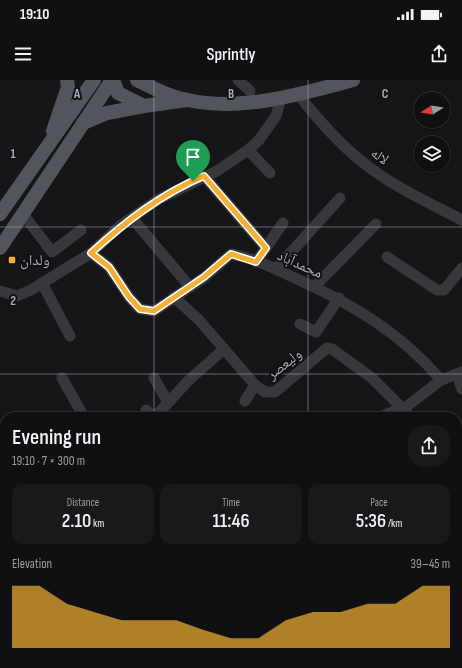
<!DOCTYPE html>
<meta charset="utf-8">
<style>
body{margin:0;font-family:"Sofia Sans Condensed","Noto Naskh Arabic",sans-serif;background:#19191b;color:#f1f3f6;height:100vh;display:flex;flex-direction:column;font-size:15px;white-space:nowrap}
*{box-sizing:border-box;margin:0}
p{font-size:13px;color:#9c9d9f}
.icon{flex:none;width:22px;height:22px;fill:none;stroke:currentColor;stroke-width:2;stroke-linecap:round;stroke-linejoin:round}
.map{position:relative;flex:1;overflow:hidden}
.sheet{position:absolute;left:0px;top:332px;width:462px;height:256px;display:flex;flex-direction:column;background:#101012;border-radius:16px 16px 0 0;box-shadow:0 1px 3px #0004,0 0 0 1px #303032}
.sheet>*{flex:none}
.needle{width:26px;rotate:258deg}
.tools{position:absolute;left:414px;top:12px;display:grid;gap:8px}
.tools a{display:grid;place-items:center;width:36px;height:36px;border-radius:50%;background:#101012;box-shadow:0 1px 3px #0004,0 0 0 1px #303032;font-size:20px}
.pin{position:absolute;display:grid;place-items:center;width:34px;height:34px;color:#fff;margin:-41px -17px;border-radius:50% 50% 50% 0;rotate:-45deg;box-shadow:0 0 4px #0007}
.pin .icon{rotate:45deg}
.round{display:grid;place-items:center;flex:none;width:42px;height:42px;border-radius:16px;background:#19191b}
.headline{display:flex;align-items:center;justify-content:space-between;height:68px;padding:0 12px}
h1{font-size:22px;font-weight:600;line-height:30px}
.figures{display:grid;grid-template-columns:repeat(3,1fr);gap:6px;height:68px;padding:4px 12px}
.figures div{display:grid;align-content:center;border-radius:10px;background:#19191b;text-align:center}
.figures b{font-size:20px;font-weight:600}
.figures small{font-size:11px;font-weight:400}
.figures p{font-size:11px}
.chart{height:112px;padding:8px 12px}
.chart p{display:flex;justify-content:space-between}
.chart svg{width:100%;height:72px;margin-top:4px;fill:#f2b134;opacity:.7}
.status{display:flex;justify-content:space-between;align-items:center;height:28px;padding:0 20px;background:#101012;direction:ltr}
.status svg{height:11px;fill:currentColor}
header{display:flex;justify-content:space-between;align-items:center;height:52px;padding:0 12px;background:#101012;font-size:18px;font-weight:600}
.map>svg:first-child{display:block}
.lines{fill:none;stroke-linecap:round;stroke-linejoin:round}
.minor{stroke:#37383d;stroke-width:11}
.major{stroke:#53555c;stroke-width:14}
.route-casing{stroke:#fff;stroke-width:8}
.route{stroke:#f2b134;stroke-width:5}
.grid{fill:none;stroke:#a8adb8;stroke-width:1;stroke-opacity:0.55}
.poi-dot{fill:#f2b134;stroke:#111113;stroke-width:1.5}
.labels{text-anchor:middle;stroke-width:4;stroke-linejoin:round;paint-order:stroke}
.street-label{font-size:15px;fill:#a8adb8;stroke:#111113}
.poi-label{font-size:15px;fill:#a8adb8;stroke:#111113;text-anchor:start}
.grid-label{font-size:13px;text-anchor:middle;font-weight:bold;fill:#a8adb8;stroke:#111113;stroke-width:4;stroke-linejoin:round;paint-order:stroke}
</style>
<div class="status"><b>19:10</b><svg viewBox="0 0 49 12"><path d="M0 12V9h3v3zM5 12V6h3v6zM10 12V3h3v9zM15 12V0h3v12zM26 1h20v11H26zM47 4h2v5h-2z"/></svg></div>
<header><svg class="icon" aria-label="menu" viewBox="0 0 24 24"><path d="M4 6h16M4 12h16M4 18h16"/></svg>Sprintly<svg class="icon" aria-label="share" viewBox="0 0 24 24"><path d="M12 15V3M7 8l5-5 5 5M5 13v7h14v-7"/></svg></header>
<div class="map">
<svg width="462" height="588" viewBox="0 0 462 588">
<rect width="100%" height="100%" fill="#161618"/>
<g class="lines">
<g class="minor">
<polyline points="238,0 250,11"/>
<path d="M297,13c19,24 39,48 63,67 30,25 67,42 102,60"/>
<polyline points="248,70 270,93"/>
<polyline points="204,96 266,168"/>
<polyline points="23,134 52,172 81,150"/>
<polyline points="132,138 190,207"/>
<path d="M91,173l18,14 20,30 11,12 14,2 51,-34 26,-23c23,4 44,15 66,25 55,25 104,54 144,101"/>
<polyline points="387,177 437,210 444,210 462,188"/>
<polyline points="256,182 283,143"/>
<polyline points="276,189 340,118"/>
<polyline points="42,203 70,256"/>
<polyline points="314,207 376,144"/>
<polyline points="0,211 17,216 31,210 91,173 121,145 159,119 217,91 248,70 259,60 276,36 281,18"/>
<polyline points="174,217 199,240 255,305 265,312 275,312 327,268 332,269 372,298 411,337"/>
<polyline points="300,244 316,252 339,218"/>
<polyline points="457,294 462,309"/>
<polyline points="62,298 84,337"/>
<polyline points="154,298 168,322"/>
<polyline points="245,321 255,305"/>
<polyline points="146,330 154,337"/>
<polyline points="155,337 188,301 224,269"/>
<polyline points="380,337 406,327 441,300 462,292"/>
<polyline points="0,381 5,389"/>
<polyline points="0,476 5,470"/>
<polyline points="41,583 45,588"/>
<polyline points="211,583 215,588"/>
<polyline points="295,583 299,588"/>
<polyline points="412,583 421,588"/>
<polyline points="1,586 2,588"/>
<polyline points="29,588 34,583"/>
<polyline points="115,588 120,583"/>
<polyline points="227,588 232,583"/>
<polyline points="427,588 431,583"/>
</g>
<g class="major">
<polyline points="113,0 118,13 144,26 187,20"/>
<path d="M137,0c16,8 33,17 51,20 52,12 114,-6 165,-20"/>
<polyline points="83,43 107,33 144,26"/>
<polyline points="53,51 68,7 67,0"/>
<polyline points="0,134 94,0"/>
<polyline points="0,168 112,0"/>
</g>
</g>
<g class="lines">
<defs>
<path id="route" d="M204,96l62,72 -10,14 -25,-8 -27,23 -50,34 -14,-2 -11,-12 -20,-30 -18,-14c34,-31 70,-59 113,-77z"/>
</defs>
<use href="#route" class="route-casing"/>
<use href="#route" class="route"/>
</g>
<path class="grid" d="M154,0v337M308,0v337M0,147h462M0,294h462M0,441h5M457,441h5M154,583v5M308,583v5"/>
<rect class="poi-dot" x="8" y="176" width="8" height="8" rx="2"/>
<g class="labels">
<g class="street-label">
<text transform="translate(380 76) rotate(35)" y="5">لاله</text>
<text transform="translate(300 184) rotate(24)" y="5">محمدآباد</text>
<text transform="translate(284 284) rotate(-38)" y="5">ولیعصر</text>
</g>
<g class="poi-label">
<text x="20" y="185">ولدان</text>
</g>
</g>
<g class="grid-label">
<text x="77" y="18">A</text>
<text x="231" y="18">B</text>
<text x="385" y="18">C</text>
<text x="13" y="78">1</text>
<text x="13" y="225">2</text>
</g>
</svg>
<div class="tools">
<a><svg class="needle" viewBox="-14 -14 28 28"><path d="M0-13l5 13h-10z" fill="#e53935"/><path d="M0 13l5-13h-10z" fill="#9c9d9f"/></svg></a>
<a><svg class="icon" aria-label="layers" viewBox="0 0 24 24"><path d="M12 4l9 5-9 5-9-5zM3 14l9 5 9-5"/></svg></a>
</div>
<div class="pin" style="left:193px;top:101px;background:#1e9e55"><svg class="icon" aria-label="arrive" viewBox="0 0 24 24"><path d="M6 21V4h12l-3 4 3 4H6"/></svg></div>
<section class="sheet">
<div class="headline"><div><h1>Evening run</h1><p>19:10 · 7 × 300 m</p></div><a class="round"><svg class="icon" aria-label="share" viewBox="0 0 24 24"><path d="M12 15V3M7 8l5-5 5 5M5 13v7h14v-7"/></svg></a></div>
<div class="figures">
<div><p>Distance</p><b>2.10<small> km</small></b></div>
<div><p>Time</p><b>11:46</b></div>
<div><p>Pace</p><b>5:36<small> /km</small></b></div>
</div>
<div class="chart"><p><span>Elevation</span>39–45 m</p>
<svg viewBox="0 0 160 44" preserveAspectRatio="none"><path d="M0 44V6L10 6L20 17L30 22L40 27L50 27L60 27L70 33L80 38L90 38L100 27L110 22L120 22L130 17L140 17L150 6L160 6V44z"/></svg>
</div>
</section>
</div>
